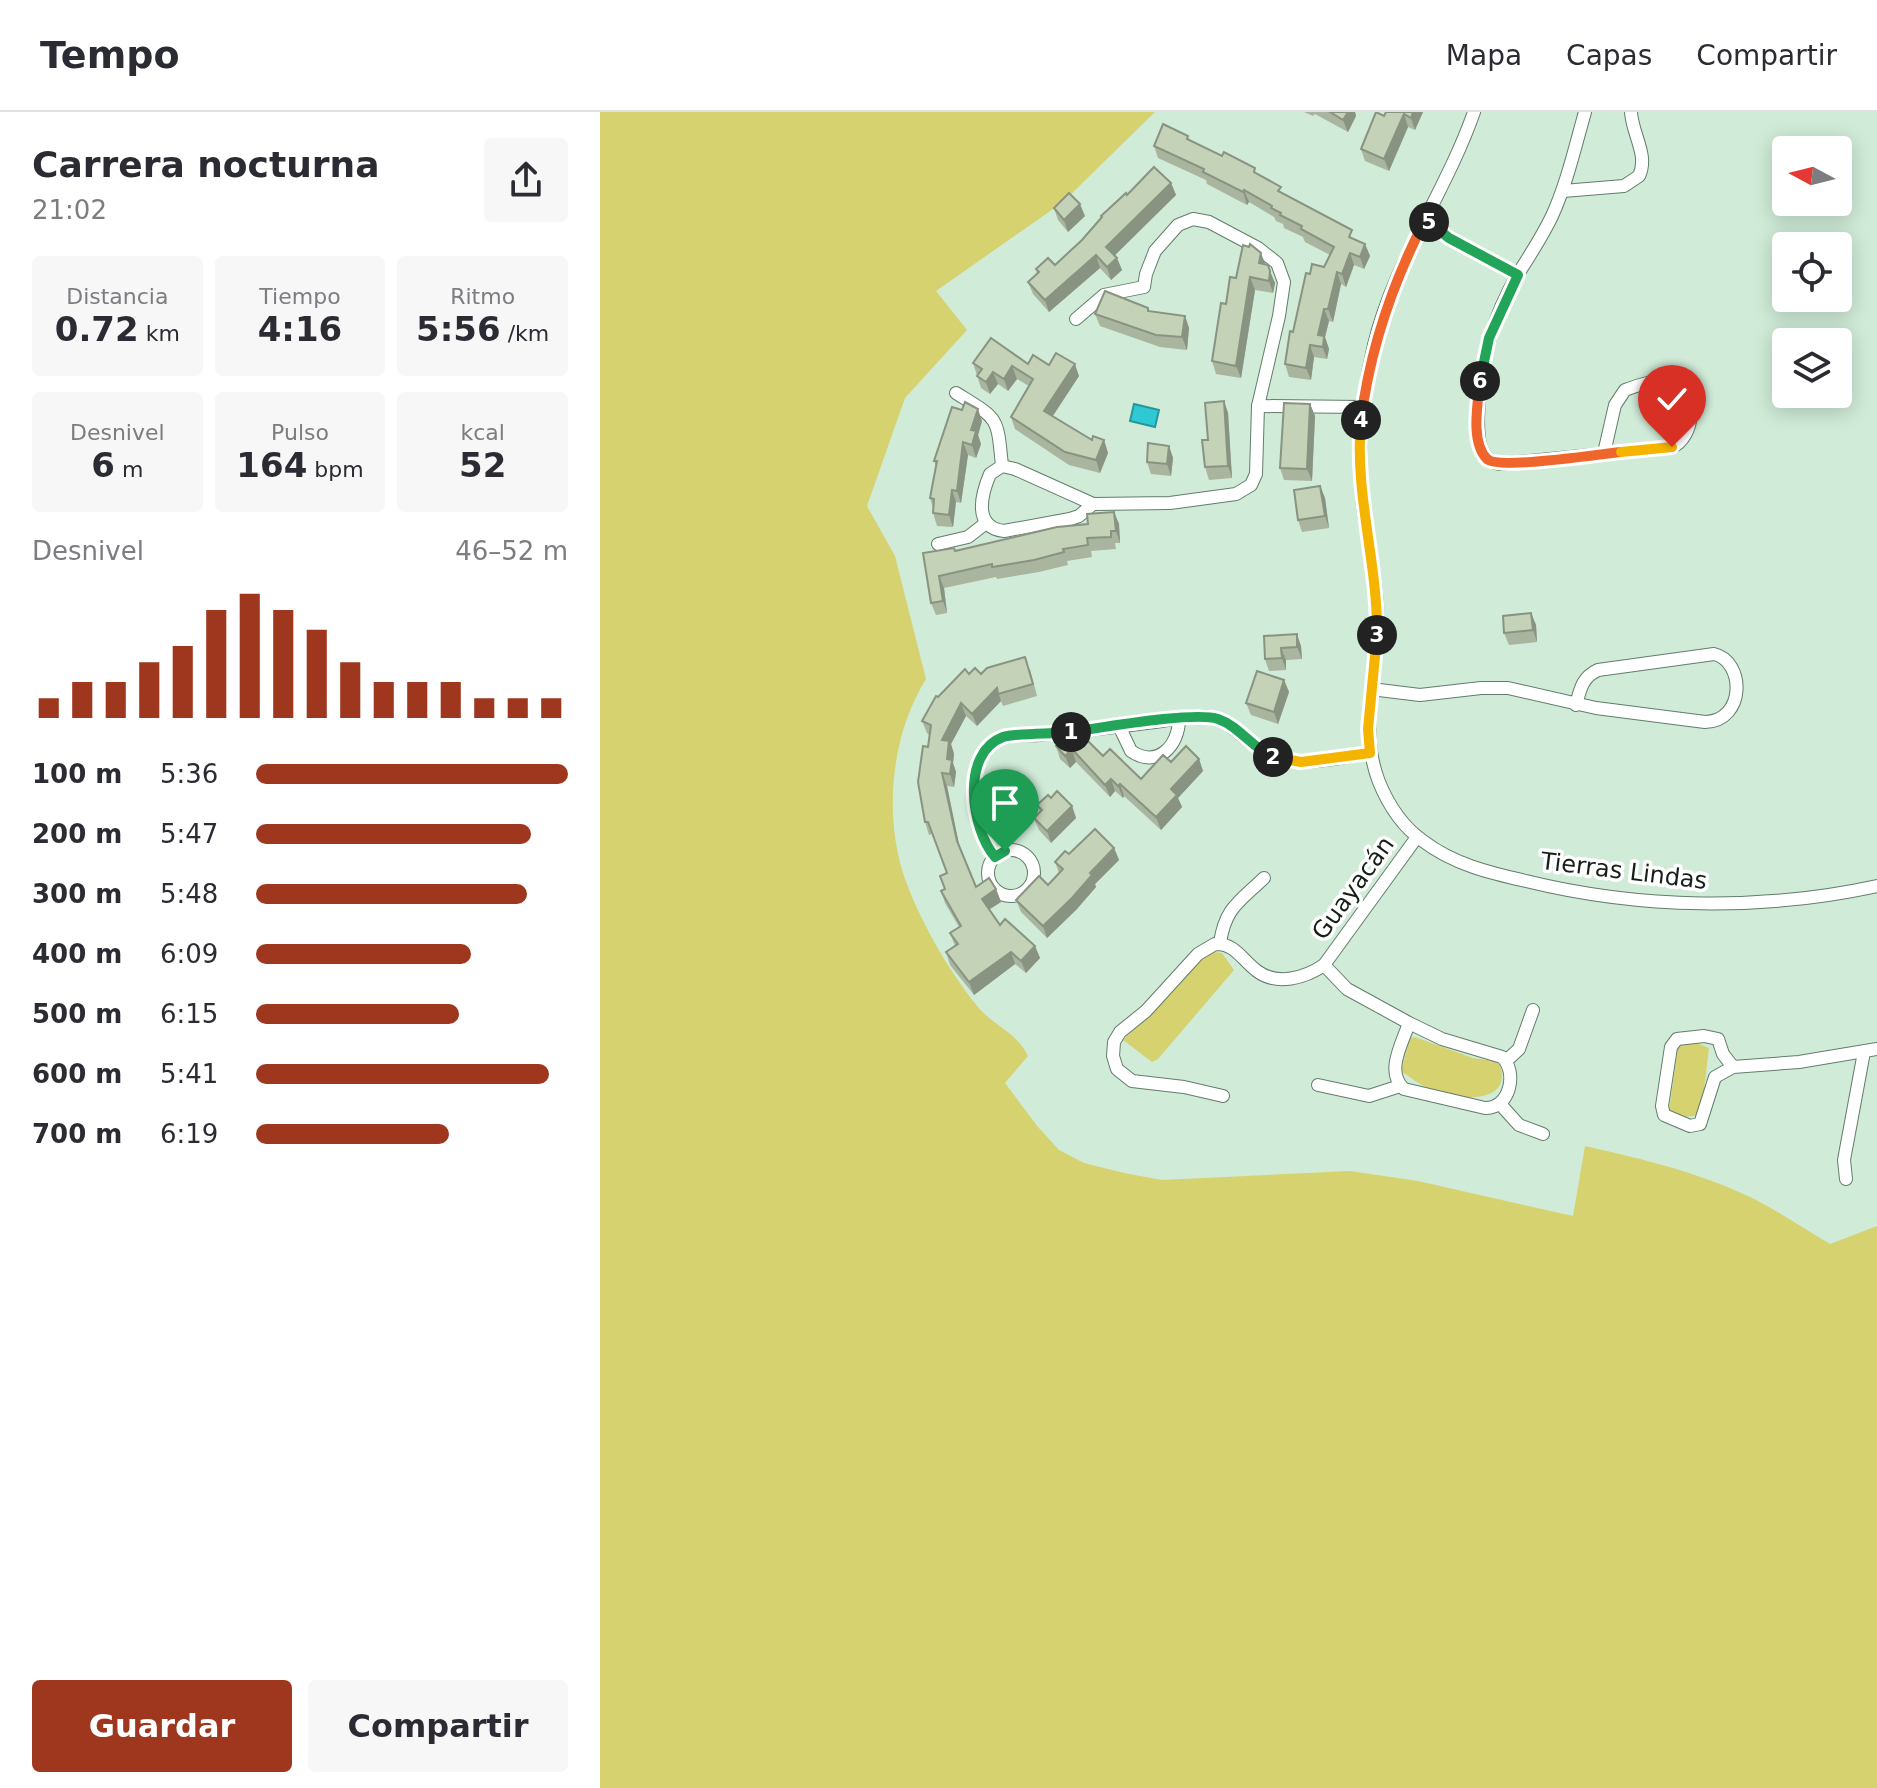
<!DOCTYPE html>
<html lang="es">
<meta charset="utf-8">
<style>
body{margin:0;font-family:"DejaVu Sans",sans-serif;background:#f7f7f7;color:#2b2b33;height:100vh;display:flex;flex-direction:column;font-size:30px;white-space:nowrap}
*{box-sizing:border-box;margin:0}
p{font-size:26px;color:#7c7c81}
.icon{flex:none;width:44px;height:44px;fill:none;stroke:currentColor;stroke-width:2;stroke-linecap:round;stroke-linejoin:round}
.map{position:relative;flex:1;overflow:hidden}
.panel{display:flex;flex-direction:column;background:#fff;width:600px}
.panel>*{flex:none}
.needle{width:52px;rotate:277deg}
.fabs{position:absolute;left:1172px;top:24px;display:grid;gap:16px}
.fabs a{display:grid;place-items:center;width:80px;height:80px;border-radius:8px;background:#fff;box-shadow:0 4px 20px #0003;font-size:40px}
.pin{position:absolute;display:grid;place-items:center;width:68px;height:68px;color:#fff;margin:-82px -34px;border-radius:50% 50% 50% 0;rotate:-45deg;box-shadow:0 0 8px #0007}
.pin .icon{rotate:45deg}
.km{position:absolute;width:40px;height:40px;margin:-20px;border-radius:50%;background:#222;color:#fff;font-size:22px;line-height:40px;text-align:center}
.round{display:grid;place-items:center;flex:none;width:84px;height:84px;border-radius:8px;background:#f7f7f7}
.summary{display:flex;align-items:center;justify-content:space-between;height:136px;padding:0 32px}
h1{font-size:36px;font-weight:700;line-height:60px}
.figures{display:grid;grid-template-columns:repeat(3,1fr);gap:12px;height:136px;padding:8px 32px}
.figures div{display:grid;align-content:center;border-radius:8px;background:#f7f7f7;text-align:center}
.figures b{font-size:34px;font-weight:700}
.figures small{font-size:22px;font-weight:400}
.figures p{font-size:22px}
.chart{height:224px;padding:16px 32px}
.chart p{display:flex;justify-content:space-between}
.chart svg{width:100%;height:144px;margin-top:8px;stroke:#9f371e;stroke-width:6}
.primary-button{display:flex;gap:16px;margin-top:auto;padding:16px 32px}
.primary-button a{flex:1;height:92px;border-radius:8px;background:#9f371e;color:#fff;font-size:32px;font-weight:700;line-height:92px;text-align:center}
.primary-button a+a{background:#f7f7f7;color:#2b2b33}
ul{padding:0 32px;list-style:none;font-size:26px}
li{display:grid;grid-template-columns:128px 96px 1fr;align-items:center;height:60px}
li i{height:20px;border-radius:10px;background:#9f371e}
header{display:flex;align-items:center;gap:48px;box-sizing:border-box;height:112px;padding:0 40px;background:#fff;border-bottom:2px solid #e1e1e2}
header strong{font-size:38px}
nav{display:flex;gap:44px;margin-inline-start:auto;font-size:28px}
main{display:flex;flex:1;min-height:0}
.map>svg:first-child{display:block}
.green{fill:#d6d270}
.water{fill:#2fc9d4;stroke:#27969c;stroke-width:2}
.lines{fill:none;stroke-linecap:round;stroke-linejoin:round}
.minor-casing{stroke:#637c6b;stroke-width:14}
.minor{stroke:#fff;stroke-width:12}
.wall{fill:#a9b59e}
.shaded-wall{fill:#899381}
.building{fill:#c4d2b8;stroke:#899381;stroke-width:2}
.split-1-casing{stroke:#fff;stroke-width:16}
.split-2-casing{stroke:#fff;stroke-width:16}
.split-3-casing{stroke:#fff;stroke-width:16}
.split-4-casing{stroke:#fff;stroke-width:16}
.split-5-casing{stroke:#fff;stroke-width:16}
.split-6-casing{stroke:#fff;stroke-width:16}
.split-7-casing{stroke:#fff;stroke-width:16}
.split-8-casing{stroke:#fff;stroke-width:16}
.split-1{stroke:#22a559;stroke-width:10}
.split-2{stroke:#22a559;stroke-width:10}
.split-3{stroke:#f5b400;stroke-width:10}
.split-4{stroke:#f5b400;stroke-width:10}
.split-5{stroke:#f0652b;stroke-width:10}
.split-6{stroke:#22a559;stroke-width:10}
.split-7{stroke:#f0652b;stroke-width:10}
.split-8{stroke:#f5b400;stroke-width:10}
.labels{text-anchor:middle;stroke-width:7;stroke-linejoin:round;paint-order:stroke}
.street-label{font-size:24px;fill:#151f18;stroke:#fff}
</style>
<header>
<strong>Tempo</strong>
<nav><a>Mapa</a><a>Capas</a><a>Compartir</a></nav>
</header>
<main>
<section class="panel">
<div class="summary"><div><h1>Carrera nocturna</h1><p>21:02</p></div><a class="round"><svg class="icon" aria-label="share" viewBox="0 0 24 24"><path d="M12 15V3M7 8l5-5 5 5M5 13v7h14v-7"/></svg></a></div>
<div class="figures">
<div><p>Distancia</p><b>0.72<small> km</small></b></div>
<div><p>Tiempo</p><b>4:16</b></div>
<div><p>Ritmo</p><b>5:56<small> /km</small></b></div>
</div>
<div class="figures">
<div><p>Desnivel</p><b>6<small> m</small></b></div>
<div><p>Pulso</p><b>164<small> bpm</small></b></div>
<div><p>kcal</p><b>52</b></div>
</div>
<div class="chart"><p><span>Desnivel</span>46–52 m</p>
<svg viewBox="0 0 160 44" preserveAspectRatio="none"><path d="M5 44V38M15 44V33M25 44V33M35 44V27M45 44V22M55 44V11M65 44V6M75 44V11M85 44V17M95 44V27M105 44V33M115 44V33M125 44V33M135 44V38M145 44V38M155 44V38"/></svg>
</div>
<ul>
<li><b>100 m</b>5:36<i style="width:100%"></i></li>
<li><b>200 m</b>5:47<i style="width:88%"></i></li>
<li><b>300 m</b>5:48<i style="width:87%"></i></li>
<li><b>400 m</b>6:09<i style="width:69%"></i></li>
<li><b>500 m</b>6:15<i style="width:65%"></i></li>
<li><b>600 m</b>5:41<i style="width:94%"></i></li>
<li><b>700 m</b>6:19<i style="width:62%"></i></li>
</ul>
<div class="primary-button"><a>Guardar</a><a>Compartir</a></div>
</section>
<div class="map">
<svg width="1277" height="1676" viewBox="0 0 1277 1676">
<rect width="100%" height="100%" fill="#d0ebd8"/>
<g class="green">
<path d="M0,0h555l-92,90 -127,89 31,39 -62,68 -38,108 28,50 31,123c-35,56 -43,137 -21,200 16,44 43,90 72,127 15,19 40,26 51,50l-23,27 33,44 21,23 25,13 40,10 38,7 188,-9 68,10 155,35 12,-70c58,13 117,27 171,54 25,13 50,30 74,44l47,-18v562h-1277z"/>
<polygon points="615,840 622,841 634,858 558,947 552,950 523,928 608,842"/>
<path d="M815,925l58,21 21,3 6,4c14,42 -50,35 -71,24 -10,-5 -19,-12 -28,-18l9,-33z"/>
<polygon points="1092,929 1109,936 1101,1003 1085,1005 1069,999 1078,933"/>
</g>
<polygon class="water" points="534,292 559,298 555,315 530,309"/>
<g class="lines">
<defs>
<g id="minor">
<path d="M874,0c-28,80 -80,150 -100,233 -13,54 -17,106 -11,161 4,33 12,65 14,98 4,60 -21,119 2,178 9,22 24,45 44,59 30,23 67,32 103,40 114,28 236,30 351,5"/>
<path d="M985,0c-10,35 -18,71 -33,104 -10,21 -22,39 -34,58 -27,45 -39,93 -40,145 0,18 0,40 21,45l173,-17c22,-9 27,-53 3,-64 -13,-6 -37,2 -50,7l-10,15 -11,48"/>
<path d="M963,79l61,-5 15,-10c10,-21 -7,-42 -8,-64"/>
<polyline points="825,108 849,126 918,163"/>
<path d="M476,207l28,-24 40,-8 2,-13 9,-23 23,-26 15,-6 16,3 49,26 19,15 7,19 -5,34 -21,90 -2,68 -5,11 -15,9 -66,9 -77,1 -78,-35 -13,-3 -12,8c-9,21 -17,54 14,57l66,-12 9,-3 14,-12"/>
<path d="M356,281c43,27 41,22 46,73"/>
<polyline points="658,294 762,295"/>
<polyline points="338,432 368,425 386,411"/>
<path d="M771,577l49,6 61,-7h27l88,20 109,14c41,-1 40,-61 9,-68l-116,16c-16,7 -18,20 -22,35"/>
<path d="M519,614l12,25c26,18 48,-5 48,-32"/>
<circle cx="411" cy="761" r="23"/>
<path d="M395,745c-23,-27 -34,-95 2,-117 13,-7 28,-4 42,-5 39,-3 77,-8 116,-13 16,-2 33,-6 49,-6 26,3 36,21 57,34 32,21 73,8 109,3"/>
<path d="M620,831c5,-35 19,-41 44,-65"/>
<path d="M724,853l23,24 62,34 33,16 60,18c16,15 8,52 -17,51l-81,-19c-19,-17 -2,-45 5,-66"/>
<polyline points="906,949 919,937 933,898"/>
<polyline points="1133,955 1123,942 1118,927 1104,924 1077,927 1071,935 1062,994 1064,1003 1090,1014 1100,1012 1115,965 1133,955 1199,950 1277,937"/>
<polyline points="718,973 769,984 800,974"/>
<path d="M623,984l-39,-9 -52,-6 -15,-12 -4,-13 1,-14 6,-10 26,-21 52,-57 17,-10c20,-1 27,16 42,27 20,15 48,7 67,-6l93,-128"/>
<polyline points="900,992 919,1013 943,1022"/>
<polyline points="1246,1067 1244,1048 1264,940"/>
</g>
</defs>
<use href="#minor" class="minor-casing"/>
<use href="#minor" class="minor"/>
</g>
<g class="wall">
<polygon points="704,0 755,0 756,4 748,20 715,2 713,4"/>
<polygon points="786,0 823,0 815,18 808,15 789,59 765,49 761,37"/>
<polygon points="590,29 657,62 683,82 756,128 765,132 770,144 764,157 754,153 746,175 741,172 733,210 729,209 725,225 729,237 727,247 714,245 711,268 689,265 685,252 710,162 724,155 730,143 705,130 703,125 684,116 683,112 676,109 674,105 649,90 647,93 607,72 606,68 558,46 554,34"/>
<polygon points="571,71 576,83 515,143 522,158 511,168 500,156 449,200 433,182 428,170 437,162 436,157 455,153 482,128 502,106 501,104 527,83"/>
<polygon points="454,96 485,104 468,120 458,108"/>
<polygon points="649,135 665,152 675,171 673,181 655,178 641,266 616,262 612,249 626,192"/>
<polygon points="550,199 585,204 589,216 587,238 560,235 500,214 495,202"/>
<polygon points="373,251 449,253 479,264 453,304 492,328 504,328 508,341 500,361 469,353 415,317 411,305 429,274 417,267 408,279 398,272 390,282 381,276"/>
<polygon points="624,289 628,301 632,366 609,368 605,355 608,328"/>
<polygon points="710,292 715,304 712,369 684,368 680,356"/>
<polygon points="382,309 378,323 381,332 376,346 368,343 361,391 356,390 353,415 337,414 333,401 333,396 330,386 336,354 334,349"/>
<polygon points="569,334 573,346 571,364 551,362 547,350"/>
<polygon points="720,374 725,386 729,416 702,420 698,408"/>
<polygon points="514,400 519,412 520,431 515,431 516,437 491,439 492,445 467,449 468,453 439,460 397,467 396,465 344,476 347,501 336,503 331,491 323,441 355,439 488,412"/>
<polygon points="931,501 936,513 937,530 909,533 904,521"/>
<polygon points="664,524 701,534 702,547 686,548 686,558 669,559 665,547"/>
<polygon points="430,557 437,584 403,594 401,589 377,614 366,604 351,632 354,642 353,651 356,660 354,675 347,674 360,739 376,775 396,777 401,790 389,798 400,813 435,834 440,846 426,861 415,852 374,883 350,853 346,840 355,834 350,821 359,815 345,791 341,779 345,777 347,761 332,722 329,723 325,710 329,623 327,621 322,609 338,585 369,562"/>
<polygon points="684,568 689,580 678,612 651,603 646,591"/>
<polygon points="456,634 503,644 541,667 571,650 599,647 603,659 578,686 582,695 561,718 524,684 523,686 515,679 510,685 476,650 470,656 460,647"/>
<polygon points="451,686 472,694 476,706 451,731 439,718 434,706 440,700 437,693"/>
<polygon points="514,736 519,748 495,772 496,775 476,798 447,826 421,800 416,788 448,773 459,761 455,750"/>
</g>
<g class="shaded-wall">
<polygon points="748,0 755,0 756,4 748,20 743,8"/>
<polygon points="813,0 823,0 815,18 811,6"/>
<polygon points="804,2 808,15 789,59 784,47"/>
<polygon points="571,71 576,83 511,147 506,135"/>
<polygon points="644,78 649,90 647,93 643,80"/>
<polygon points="480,92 485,104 468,120 464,108"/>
<polygon points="765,132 770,144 764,157 760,145"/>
<polygon points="661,141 666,154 659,151"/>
<polygon points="750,141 754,153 746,175 742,162"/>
<polygon points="496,143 500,156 449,200 445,188"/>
<polygon points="517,146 522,158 511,168 507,155"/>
<polygon points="670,159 675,171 673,181 669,169"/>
<polygon points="737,160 741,172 733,210 728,197"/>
<polygon points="650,165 655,178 641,266 636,254"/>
<polygon points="724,197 729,209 725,225 729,237 727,247 718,223"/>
<polygon points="585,204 589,216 587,238 582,225"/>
<polygon points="710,233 714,245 711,268 706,256"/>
<polygon points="475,252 479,264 448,311 444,299"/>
<polygon points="412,254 417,267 408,279 404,267"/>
<polygon points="393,260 398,272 390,282 386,270"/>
<polygon points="624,289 628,301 632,366 628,354"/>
<polygon points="710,292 715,304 712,369 707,357"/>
<polygon points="378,297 382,309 378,323 381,332 376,346 372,333 371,318"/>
<polygon points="504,328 508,341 500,361 496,348"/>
<polygon points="363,330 368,343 361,391 357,379"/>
<polygon points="569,334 573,346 571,364 567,352"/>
<polygon points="720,374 725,386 729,416 725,404"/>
<polygon points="352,378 356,390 353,415 349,403"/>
<polygon points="514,400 519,412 520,431 516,419"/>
<polygon points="339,464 344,476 347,501 343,489"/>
<polygon points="931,501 936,513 937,530 933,518"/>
<polygon points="697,522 701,534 702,547 697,535"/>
<polygon points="681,536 686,548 686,558 682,546"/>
<polygon points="684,568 689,580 678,612 674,600"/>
<polygon points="397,576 401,589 377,614 372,602"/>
<polygon points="361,591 366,604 351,632 354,642 353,651 356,660 354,675 350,662 342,628"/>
<polygon points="472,637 476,650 470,656 465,644"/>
<polygon points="599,647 603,659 578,686 582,695 561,718 556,705 571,677"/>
<polygon points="342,661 347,674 361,742 357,729"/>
<polygon points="511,667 515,679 510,685 505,673"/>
<polygon points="520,672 524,684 523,686 518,674"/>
<polygon points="472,694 476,706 451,731 447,719"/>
<polygon points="514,736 519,748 495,772 496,775 476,798 447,826 443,814"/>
<polygon points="396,777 401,790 386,799 382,787"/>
<polygon points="435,834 440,846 426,861 421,849"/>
<polygon points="411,840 415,852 374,883 369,870"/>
</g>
<g class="building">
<polygon points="730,0 748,0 743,8"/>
<polygon points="776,0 784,4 786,0 813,0 811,6 804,2 784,47 761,37"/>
<polygon points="563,12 588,24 587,27 622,44 624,40 655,56 654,60 681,75 678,79 752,118 749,125 765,132 760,145 750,141 742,162 737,160 728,197 724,197 718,223 724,224 723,235 710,233 706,256 685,252 690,219 693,220 706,161 710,162 712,152 724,155 734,135 701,117 702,114 680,103 681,101 671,96 672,94 644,78 643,80 603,60 604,57 554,34"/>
<polygon points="554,55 571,71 506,135 517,146 507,155 496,143 445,188 428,170 439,160 436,157 448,146 455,153 482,128 502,105 501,104 526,81 527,83"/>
<polygon points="469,81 480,92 464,108 454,96"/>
<polygon points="650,132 661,141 659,151 668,153 670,159 669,169 650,165 636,254 612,249 621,191 626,192 630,165 636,166 643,133 649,135"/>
<polygon points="505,179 548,196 548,199 585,204 582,225 556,223 495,202"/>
<polygon points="391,226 428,252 433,243 449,253 456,241 475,252 444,299 492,328 493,324 504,328 496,348 465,340 411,305 433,267 412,254 404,267 393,260 386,270 377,264 382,257 373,251"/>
<polygon points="624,289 628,354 605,355 602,328 608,328 605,291"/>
<polygon points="365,290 378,297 371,318 376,319 372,333 363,330 357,379 352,378 349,403 333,401 334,387 330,386 337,349 334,349 352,295 362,298"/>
<polygon points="684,291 710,292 707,357 680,356"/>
<polygon points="548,331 569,334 567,352 547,350"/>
<polygon points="720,374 725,404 698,408 694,378"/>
<polygon points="514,400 516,419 511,419 511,425 487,426 488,433 463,437 464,440 434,448 392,455 392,452 339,464 343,489 331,491 323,441 354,436 355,439 457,415 488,412 487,402"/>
<polygon points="931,501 933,518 904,521 903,504"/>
<polygon points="697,522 697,535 681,536 682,546 665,547 664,524"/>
<polygon points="425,545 433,572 398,582 397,576 372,602 361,591 342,628 349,629 347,647 352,648 350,662 342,661 357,729 376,775 389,766 396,777 382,787 400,813 405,807 435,834 421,849 411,840 369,870 346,840 358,832 350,821 361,814 341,779 345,777 340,764 347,761 328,710 325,710 318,670 323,634 328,635 331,613 322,609 336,584 338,585 365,557 369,562 375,556 381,562 387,556"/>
<polygon points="657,559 684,568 674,600 646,591"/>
<polygon points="477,618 503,644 510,637 541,667 563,643 571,650 586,634 599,647 571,677 577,683 556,705 520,672 518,674 511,667 505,673 472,637 465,644 456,634 471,619 473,622"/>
<polygon points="457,679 472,694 447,719 434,706 442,698 437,693 448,683 451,686"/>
<polygon points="495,717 514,736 490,761 492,763 472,786 443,814 416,788 439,764 448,773 463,757 455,750 465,739 469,742"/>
</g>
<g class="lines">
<defs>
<path id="split-1" d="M405,739l-10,6c-24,-28 -35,-104 8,-120 13,-4 51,-3 68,-5"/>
<path id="split-2" d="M471,620c30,-4 123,-21 147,-13 21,7 34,29 55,38"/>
<polyline id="split-3" points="673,645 701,650 770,641 768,617 777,523"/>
<path id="split-4" d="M761,308c-7,73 17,143 16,215"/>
<path id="split-5" d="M761,308c9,-72 31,-136 64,-200l4,2"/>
<polyline id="split-6" points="829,110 849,126 918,163 889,226 880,269"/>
<path id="split-7" d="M880,269c-2,21 -10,61 7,78 12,11 113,-5 134,-7"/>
<polyline id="split-8" points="1021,340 1072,335"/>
</defs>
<use href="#split-1" class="split-1-casing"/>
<use href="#split-2" class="split-2-casing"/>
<use href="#split-3" class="split-3-casing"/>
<use href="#split-4" class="split-4-casing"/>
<use href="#split-5" class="split-5-casing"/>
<use href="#split-6" class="split-6-casing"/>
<use href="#split-7" class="split-7-casing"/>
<use href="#split-8" class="split-8-casing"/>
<use href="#split-1" class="split-1"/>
<use href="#split-2" class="split-2"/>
<use href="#split-3" class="split-3"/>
<use href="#split-4" class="split-4"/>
<use href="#split-5" class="split-5"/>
<use href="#split-6" class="split-6"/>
<use href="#split-7" class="split-7"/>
<use href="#split-8" class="split-8"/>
</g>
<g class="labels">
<g class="street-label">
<text transform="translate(1024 759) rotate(7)" y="8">Tierras Lindas</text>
<text transform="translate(753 776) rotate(-54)" y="8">Guayacán</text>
</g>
</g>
</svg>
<div class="fabs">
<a><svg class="needle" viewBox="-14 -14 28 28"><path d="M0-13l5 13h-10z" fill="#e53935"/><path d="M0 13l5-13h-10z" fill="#7c7c81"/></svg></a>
<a><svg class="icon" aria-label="locate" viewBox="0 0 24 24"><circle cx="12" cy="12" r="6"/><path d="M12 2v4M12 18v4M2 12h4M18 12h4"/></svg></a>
<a><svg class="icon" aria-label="layers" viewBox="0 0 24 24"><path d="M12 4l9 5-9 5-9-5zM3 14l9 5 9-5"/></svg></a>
</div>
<div class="pin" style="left:405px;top:739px;background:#1e9e55"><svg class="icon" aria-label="arrive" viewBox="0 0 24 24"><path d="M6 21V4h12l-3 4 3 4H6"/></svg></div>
<div class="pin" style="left:1072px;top:335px;background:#d93025"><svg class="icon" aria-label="check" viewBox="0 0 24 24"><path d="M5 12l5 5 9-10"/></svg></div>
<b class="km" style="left:471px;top:620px">1</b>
<b class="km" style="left:673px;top:645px">2</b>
<b class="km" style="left:777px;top:523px">3</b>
<b class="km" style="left:761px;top:308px">4</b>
<b class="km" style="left:829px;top:110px">5</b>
<b class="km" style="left:880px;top:269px">6</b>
</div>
</main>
